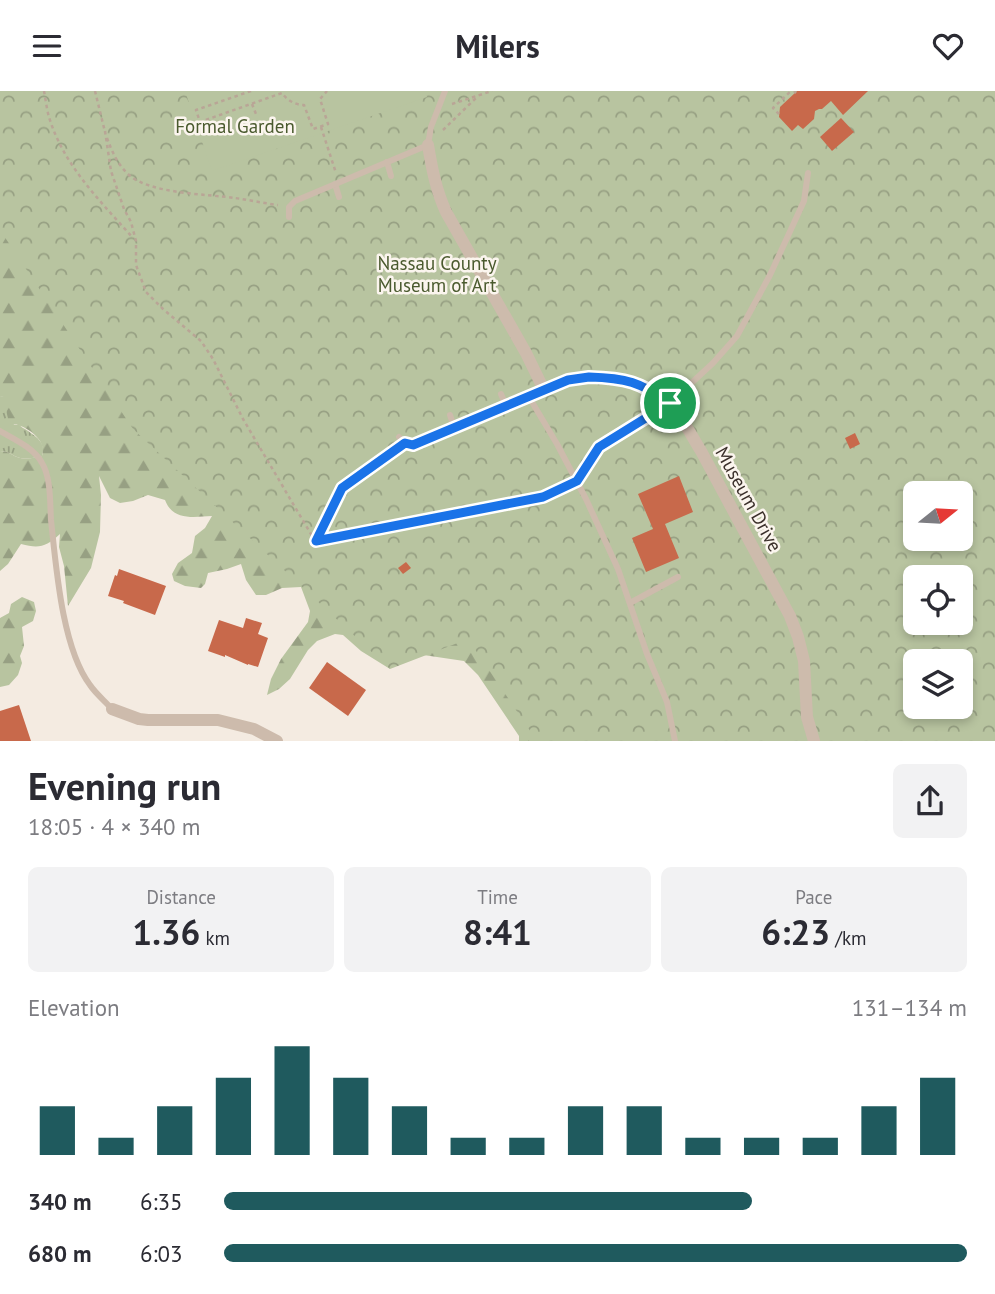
<!DOCTYPE html>
<meta charset="utf-8">
<style>
body{margin:0;font-family:"PT Sans",sans-serif;background:#f2f2f3;color:#2b2b33;height:100vh;display:flex;flex-direction:column;font-size:26px;white-space:nowrap}
*{box-sizing:border-box;margin:0}
p{font-size:23px;color:#7c7c81}
.icon{flex:none;width:38px;height:38px;fill:none;stroke:currentColor;stroke-width:2;stroke-linecap:round;stroke-linejoin:round}
.map{position:relative;height:650px;overflow:hidden}
.sheet{display:flex;flex-direction:column;background:#fff;flex:1}
.sheet>*{flex:none}
.needle{width:46px;rotate:72deg}
.fabs{position:absolute;left:903px;top:390px;display:grid;gap:14px}
.fabs a{display:grid;place-items:center;width:70px;height:70px;border-radius:10px;background:#fff;box-shadow:0 4px 10px #0003;font-size:35px}
.pin{position:absolute;display:grid;place-items:center;width:60px;height:60px;color:#fff;margin:-30px;border:4px solid #fff;border-radius:50%;box-shadow:0 2px 7px #0007}
.round{display:grid;place-items:center;flex:none;width:74px;height:74px;border-radius:10px;background:#f2f2f3}
.overview{display:flex;align-items:center;justify-content:space-between;height:119px;padding:0 28px}
h1{font-size:38px;font-weight:700;line-height:52px}
.figures{display:grid;grid-template-columns:repeat(3,1fr);gap:10px;height:119px;padding:7px 28px}
.figures div{display:grid;align-content:center;border-radius:10px;background:#f2f2f3;text-align:center}
.figures b{font-size:35px;font-weight:700}
.figures small{font-size:19px;font-weight:400}
.figures p{font-size:19px}
.chart{height:196px;padding:14px 28px}
.chart p{display:flex;justify-content:space-between}
.chart svg{width:100%;height:126px;margin-top:7px;stroke:#1f5a5e;stroke-width:6}
ul{padding:0 28px;list-style:none;font-size:23px}
li{display:grid;grid-template-columns:112px 84px 1fr;align-items:center;height:52px}
li i{height:18px;border-radius:9px;background:#1f5a5e}
header{display:flex;justify-content:space-between;align-items:center;height:91px;padding:0 28px;background:#fff;font-size:32px;font-weight:700}
.map>svg:first-child{display:block}
.grass{fill:url(#grass-tufts)}
.forest{fill:url(#forest-firs)}
.park{fill:url(#park-crowns);fill-rule:evenodd}
.garden{fill:#b8c4a0}
.building{fill:#c8694b}
.lines{fill:none;stroke-linecap:round;stroke-linejoin:round}
.path{stroke:#b9a596;stroke-width:2.5;stroke-dasharray:3.5 3.5;stroke-linecap:butt}
.lane{stroke:#cdbbac;stroke-width:6}
.street{stroke:#cdbbac;stroke-width:12}
.route-casing{stroke:#fff;stroke-width:14}
.route{stroke:#1a73e8;stroke-width:9}
.labels{text-anchor:middle;stroke-width:5;stroke-linejoin:round;paint-order:stroke}
.park-label{font-size:19px;fill:#4a5a2e;stroke:#fbf5ee}
.street-label{font-size:19px;fill:#3b302b;stroke:#fbf5ee}
</style>
<header><svg class="icon" aria-label="menu" viewBox="0 0 24 24"><path d="M4 6h16M4 12h16M4 18h16"/></svg>Milers<svg class="icon" aria-label="heart" viewBox="0 0 24 24"><path d="M12 20l-8-8c-3-5 5-10 8-4 3-6 11-1 8 4z"/></svg></header>
<div class="map">
<svg width="995" height="650" viewBox="0 0 995 650">
<defs>
<pattern id="grass-tufts" width="24" height="20" patternUnits="userSpaceOnUse" patternTransform="scale(1.75)"><rect width="24" height="20" fill="#b8c4a0"/><path d="M3 7l-1-3M5 7V3M7 7l1-3M15 17l-1-3M17 17v-4M19 17l1-3" fill="none" stroke="#97a083"/></pattern>
<pattern id="forest-firs" width="22" height="20" patternUnits="userSpaceOnUse" patternTransform="scale(1.75)"><rect width="22" height="20" fill="#b8c4a0"/><path d="M5 1l3.5 6h-7zM16 11l3.5 6h-7z" fill="#97a083"/></pattern>
<pattern id="park-crowns" width="20" height="18" patternUnits="userSpaceOnUse" patternTransform="scale(1.75)"><rect width="20" height="18" fill="#b8c4a0"/><path d="M2 6a3 3 0 1 1 6 0M12 15a3 3 0 1 1 6 0" fill="none" stroke="#97a083"/></pattern>
</defs>
<rect width="100%" height="100%" fill="#f4ebe1"/>
<path class="grass" d="M0,305l7,1 7,28c10,0 2,-1 11,4 10,7 22,13 17,27 -8,2 -17,4 -25,1 -7,-3 -9,-6 -17,-6z"/>
<g class="forest">
<path d="M0,0l691,650h-172v-5l-41,-61 -14,-14 -54,-8 -26,-20 6,36 -29,-18 -18,-16 -8,-1 -18,7 -9,9 -18,29 -11,10 -12,6 4,-16 10,-20 27,-37 2,-11 -9,-24 -19,1 -16,7h-10l-10,-15 -5,-16 -14,5 -19,4 -3,11 -4,4 -16,-2 -11,-5 -2,-7 6,-11 14,-10 3,-17 10,-8 7,-12c-19,1 -39,5 -47,-16l-17,-5 -15,6 -13,2 -10,-5 -11,-22 2,19 -1,37 -9,36 -23,38 -4,-40 -5,-19 1,-13c-14,13 -21,15 -39,10l-13,20 -8,7v-120c8,0 10,3 17,6 8,3 17,1 25,-1 5,-15 -12,-27 -24,-31 -2,-1 -4,0 -5,-1 -8,-5 -7,-19 -6,-26l-7,-2z"/>
<polygon points="22,506 34,511 36,520 33,530 22,536 24,555 20,565 22,572 18,584 9,594 0,596 0,527 9,522 11,513"/>
</g>
<path class="park" d="M0,0h995v650h-458l-69,-102 -78,30 -257,-240 -133,-199zM915,402h46v46h-46zM915,486h46v46h-46zM915,570h46v46h-46z"/>
<polygon class="garden" points="185,0 425,0 427,6 212,80"/>
<g class="building">
<polygon points="797,0 868,0 843,24 831,10 822,18 819,18 815,20 814,28 803,38 798,34 792,40 779,26 780,16"/>
<polygon points="841,27 854,41 832,60 820,46"/>
<polygon points="855,342 860,353 850,358 845,347"/>
<polygon points="679,385 693,421 665,433 679,467 646,481 632,447 653,438 638,403"/>
<polygon points="406,471 411,477 403,483 398,477"/>
<polygon points="119,478 166,495 155,524 123,512 124,510 108,505 115,484 117,485"/>
<polygon points="246,527 262,532 258,543 268,547 258,576 248,573 248,574 225,564 225,566 208,560 219,529 243,537"/>
<polygon points="327,571 366,599 348,625 309,597"/>
<polygon points="19,614 31,650 0,650 0,620"/>
</g>
<g class="lines">
<g class="path">
<path d="M44,0c2,10 3,22 7,32 15,45 52,81 82,115"/>
<polyline points="95,0 105,41"/>
<path d="M251,0l-55,19 4,12 82,-29c5,7 13,12 22,12l9,24 15,-5 -8,-25 7,-8"/>
<polyline points="794,0 796,2"/>
<polyline points="252,13 256,23"/>
<polyline points="452,13 492,0"/>
<polyline points="779,23 773,17 791,0"/>
<polyline points="321,36 336,82"/>
<polyline points="443,39 477,6"/>
<polyline points="105,40 111,80 124,118 131,131 136,150 136,174 146,201 163,218 201,250 213,268 243,328 315,450 543,406 566,395"/>
<path d="M107,47c5,14 11,27 22,37 22,19 78,19 106,23 14,2 28,5 43,7"/>
<polyline points="583,380 599,356 658,319"/>
<polyline points="315,450 342,397 397,358"/>
</g>
<g class="lane">
<polyline points="387,71 391,85"/>
<polyline points="335,93 339,106"/>
<polyline points="289,126 289,116 295,110 428,54 431,36 445,0"/>
<polyline points="501,303 506,315"/>
<polyline points="529,306 557,353 586,408 618,478 647,563 667,611 675,650"/>
<polyline points="670,312 713,272 737,245 770,184 804,110 808,82"/>
<polyline points="450,324 454,336"/>
<path d="M0,340c14,8 34,17 42,32 9,14 8,41 9,57 5,46 11,128 39,165 6,9 15,16 22,24"/>
<polyline points="399,346 405,352 413,354 544,300"/>
<polyline points="630,512 678,486"/>
</g>
<g class="street">
<path d="M428,54c4,24 8,45 18,67l80,141 18,37c9,-3 17,-8 26,-10 30,-7 80,0 101,25 12,13 20,30 30,46l89,165 8,21 6,24 3,56 7,24"/>
<polyline points="112,618 139,628 148,629 218,629 254,638 277,650"/>
</g>
</g>
<g class="lines">
<defs>
<path id="route" d="M589,286c37,1 51,5 81,26l-71,44 -22,34 -34,16 -227,44 26,-53 63,-45 8,2 155,-65z"/>
</defs>
<use href="#route" class="route-casing"/>
<use href="#route" class="route"/>
</g>
<g class="labels">
<g class="park-label">
<text x="235" y="42">Formal Garden</text>
<text x="437" y="179">Nassau County<tspan x="437" dy="22">Museum of Art</tspan></text>
</g>
<g class="street-label">
<text transform="translate(749 408) rotate(61)" y="7">Museum Drive</text>
</g>
</g>
</svg>
<div class="fabs">
<a><svg class="needle" viewBox="-14 -14 28 28"><path d="M0-13l5 13h-10z" fill="#e53935"/><path d="M0 13l5-13h-10z" fill="#7c7c81"/></svg></a>
<a><svg class="icon" aria-label="locate" viewBox="0 0 24 24"><circle cx="12" cy="12" r="6"/><path d="M12 2v4M12 18v4M2 12h4M18 12h4"/></svg></a>
<a><svg class="icon" aria-label="layers" viewBox="0 0 24 24"><path d="M12 4l9 5-9 5-9-5zM3 14l9 5 9-5"/></svg></a>
</div>
<div class="pin" style="left:670px;top:312px;background:#1e9e55"><svg class="icon" aria-label="arrive" viewBox="0 0 24 24"><path d="M6 21V4h12l-3 4 3 4H6"/></svg></div>
</div>
<section class="sheet">
<div class="overview"><div><h1>Evening run</h1><p>18:05 · 4 × 340 m</p></div><a class="round"><svg class="icon" aria-label="share" viewBox="0 0 24 24"><path d="M12 15V3M7 8l5-5 5 5M5 13v7h14v-7"/></svg></a></div>
<div class="figures">
<div><p>Distance</p><b>1.36<small> km</small></b></div>
<div><p>Time</p><b>8:41</b></div>
<div><p>Pace</p><b>6:23<small> /km</small></b></div>
</div>
<div class="chart"><p><span>Elevation</span>131–134 m</p>
<svg viewBox="0 0 160 44" preserveAspectRatio="none"><path d="M5 44V27M15 44V38M25 44V27M35 44V17M45 44V6M55 44V17M65 44V27M75 44V38M85 44V38M95 44V27M105 44V27M115 44V38M125 44V38M135 44V38M145 44V27M155 44V17"/></svg>
</div>
<ul>
<li><b>340 m</b>6:35<i style="width:71%"></i></li>
<li><b>680 m</b>6:03<i style="width:100%"></i></li>
</ul>
</section>
